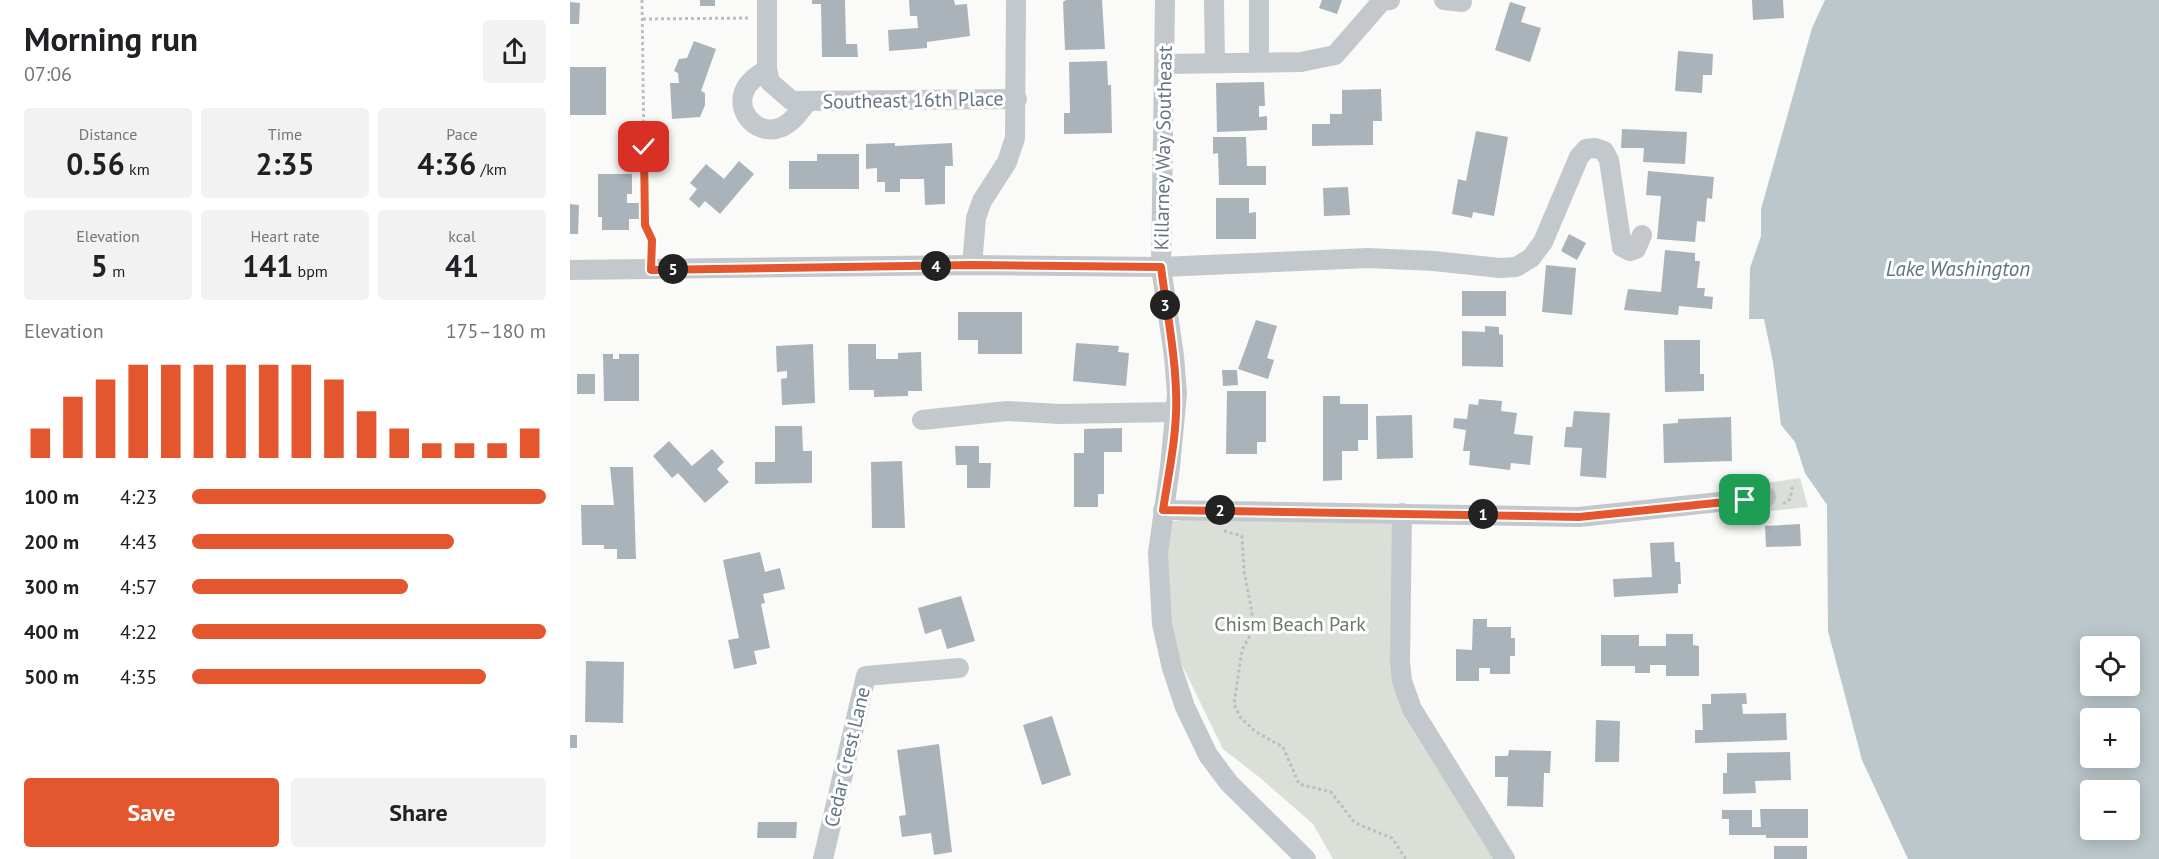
<!DOCTYPE html>
<meta charset="utf-8">
<style>
body{margin:0;font-family:"PT Sans",sans-serif;background:#f2f2f2;color:#202124;height:100vh;display:flex;flex-direction:column;font-size:22px;white-space:nowrap}
*{box-sizing:border-box;margin:0}
p{font-size:20px;color:#757577}
.icon{flex:none;width:33px;height:33px;fill:none;stroke:currentColor;stroke-width:2;stroke-linecap:round;stroke-linejoin:round}
.map{position:relative;flex:1;overflow:hidden}
.side{display:flex;flex-direction:column;background:#fff;width:570px}
.side>*{flex:none}
.controls{position:absolute;left:1510px;top:636px;display:grid;gap:12px}
.controls a{display:grid;place-items:center;width:60px;height:60px;border-radius:6px;background:#fff;box-shadow:0 3px 15px #0003;font-size:30px}
.pin{position:absolute;display:grid;place-items:center;width:51px;height:51px;color:#fff;margin:-26px;border-radius:12px;box-shadow:0 3px 9px #0006}
.km{position:absolute;width:30px;height:30px;margin:-15px;border-radius:50%;background:#222;color:#fff;font-size:16px;line-height:30px;text-align:center}
.round{display:grid;place-items:center;flex:none;width:63px;height:63px;border-radius:6px;background:#f2f2f2}
.overview{display:flex;align-items:center;justify-content:space-between;height:102px;padding:0 24px}
h1{font-size:33px;font-weight:800;line-height:45px}
.figures{display:grid;grid-template-columns:repeat(3,1fr);gap:9px;height:102px;padding:6px 24px}
.figures div{display:grid;align-content:center;border-radius:6px;background:#f2f2f2;text-align:center}
.figures b{font-size:30px;font-weight:800}
.figures small{font-size:16px;font-weight:400}
.figures p{font-size:16px}
.chart{height:168px;padding:12px 24px}
.chart p{display:flex;justify-content:space-between}
.chart svg{width:100%;height:108px;margin-top:6px;stroke:#e4572e;stroke-width:6}
.cta{display:flex;gap:12px;margin-top:auto;padding:12px 24px}
.cta a{flex:1;height:69px;border-radius:6px;background:#e4572e;color:#fff;font-size:24px;font-weight:800;line-height:69px;text-align:center}
.cta a+a{background:#f2f2f2;color:#202124}
ul{padding:0 24px;list-style:none;font-size:20px}
li{display:grid;grid-template-columns:96px 72px 1fr;align-items:center;height:45px}
li i{height:15px;border-radius:8px;background:#e4572e}
main{display:flex;flex:1;min-height:0}
.map>svg:first-child{display:block}
.green{fill:#dadfd7}
.water{fill:#bbc7cb;fill-rule:evenodd}
.building{fill:#aab3b9}
.lines{fill:none;stroke-linecap:round;stroke-linejoin:round}
.path{stroke:#bbbfc2;stroke-width:3;stroke-dasharray:3 3;stroke-linecap:butt}
.minor{stroke:#c3c8cc;stroke-width:20}
.route-casing{stroke:#fff;stroke-width:12}
.route{stroke:#e4572e;stroke-width:8}
.labels{text-anchor:middle;stroke-width:6;stroke-linejoin:round;paint-order:stroke}
.street-label{font-size:20px;fill:#657683;stroke:#fff}
.park-label{font-size:20px;fill:#687a64;stroke:#fff}
.water-label{font-size:21px;font-style:italic;fill:#60757c;stroke:#fff}
</style>
<main>
<section class="side">
<div class="overview"><div><h1>Morning run</h1><p>07:06</p></div><a class="round"><svg class="icon" aria-label="share" viewBox="0 0 24 24"><path d="M12 15V3M7 8l5-5 5 5M5 13v7h14v-7"/></svg></a></div>
<div class="figures">
<div><p>Distance</p><b>0.56<small> km</small></b></div>
<div><p>Time</p><b>2:35</b></div>
<div><p>Pace</p><b>4:36<small> /km</small></b></div>
</div>
<div class="figures">
<div><p>Elevation</p><b>5<small> m</small></b></div>
<div><p>Heart rate</p><b>141<small> bpm</small></b></div>
<div><p>kcal</p><b>41</b></div>
</div>
<div class="chart"><p><span>Elevation</span>175–180 m</p>
<svg viewBox="0 0 160 44" preserveAspectRatio="none"><path d="M5 44V32M15 44V19M25 44V12M35 44V6M45 44V6M55 44V6M65 44V6M75 44V6M85 44V6M95 44V12M105 44V25M115 44V32M125 44V38M135 44V38M145 44V38M155 44V32"/></svg>
</div>
<ul>
<li><b>100 m</b>4:23<i style="width:100%"></i></li>
<li><b>200 m</b>4:43<i style="width:74%"></i></li>
<li><b>300 m</b>4:57<i style="width:61%"></i></li>
<li><b>400 m</b>4:22<i style="width:100%"></i></li>
<li><b>500 m</b>4:35<i style="width:83%"></i></li>
</ul>
<div class="cta"><a>Save</a><a>Share</a></div>
</section>
<div class="map">
<svg width="1589" height="859" viewBox="0 0 1589 859">
<rect width="100%" height="100%" fill="#fafaf8"/>
<g class="green">
<polygon points="1230,478 1238,507 1200,511 1197,483"/>
<polygon points="610,513 832,513 832,681 933,859 763,859 743,824 689,777 653,749 591,622 599,521 609,521"/>
</g>
<path class="water" d="M1255,0h334v859h-251l-46,-99 -34,-129 -1,-126 -22,-32 -10,-31 -14,-17 -8,-63 -9,-43h-15l1,-51 11,-32v-27l51,-181zM1521,646h39v40h-39zM1521,718h39v40h-39zM1521,790h39v40h-39z"/>
<g class="building">
<rect x="130" y="0" width="15" height="6"/>
<polygon points="242,0 275,0 276,44 287,44 288,57 252,57 251,4 242,4"/>
<polygon points="339,0 384,0 385,5 397,4 400,36 357,42 357,48 319,51 318,30 348,28 347,16 340,16"/>
<polygon points="496,0 532,0 535,49 495,50 493,2"/>
<polygon points="752,0 772,0 767,14 749,8"/>
<polygon points="1182,0 1213,0 1214,18 1183,20"/>
<polygon points="0,2 10,3 9,24 0,24"/>
<polygon points="940,2 956,7 951,22 971,28 960,62 925,50"/>
<polygon points="124,41 146,49 131,91 135,93 135,105 130,117 102,119 100,83 109,83 108,73 104,71 109,59 117,58"/>
<polygon points="1108,51 1143,54 1142,75 1133,75 1132,93 1105,91"/>
<polygon points="537,61 538,85 541,85 542,133 494,134 494,113 500,113 499,62"/>
<rect x="0" y="67" width="36" height="48"/>
<polygon points="694,82 695,106 689,106 689,117 697,116 697,130 647,132 646,83"/>
<polygon points="811,89 812,121 803,121 803,145 742,146 742,124 760,124 760,114 772,114 772,90"/>
<polygon points="1052,129 1117,132 1115,164 1073,162 1074,148 1051,148"/>
<polygon points="906,131 938,137 924,216 903,212 902,218 882,214 888,179 896,181"/>
<polygon points="643,137 676,137 677,166 696,166 696,185 649,185 648,153 643,154"/>
<polygon points="325,143 325,146 382,143 383,166 375,166 375,204 355,205 354,179 330,179 330,192 315,192 315,182 307,182 307,168 296,169 296,144"/>
<polygon points="247,154 289,154 289,189 219,189 219,161 247,161"/>
<polygon points="169,161 184,174 150,214 135,201 129,208 119,199 127,189 120,183 136,164 154,179"/>
<polygon points="1078,171 1144,177 1142,199 1137,198 1135,222 1127,221 1125,242 1087,239 1091,196 1076,195"/>
<polygon points="28,174 62,174 62,194 57,194 57,203 70,203 70,219 59,219 59,230 32,230 32,217 28,217"/>
<polygon points="778,187 780,215 754,216 753,188"/>
<polygon points="646,198 679,198 679,213 686,212 686,239 646,239"/>
<polygon points="0,204 9,205 8,234 0,234"/>
<polygon points="999,234 1016,243 1007,260 991,251"/>
<polygon points="1095,250 1125,253 1125,261 1130,261 1127,288 1135,288 1134,296 1143,297 1142,309 1109,306 1108,315 1054,310 1058,289 1091,292"/>
<polygon points="976,265 1006,268 1002,315 972,312"/>
<rect x="892" y="291" width="44" height="25"/>
<polygon points="388,312 452,312 452,354 408,354 408,340 388,340"/>
<polygon points="686,320 707,326 697,358 704,360 698,379 668,369"/>
<polygon points="915,326 929,327 929,334 933,335 933,367 892,366 892,331 915,332"/>
<polygon points="1094,340 1130,340 1130,374 1134,374 1134,391 1095,392"/>
<polygon points="506,343 549,346 548,352 559,353 556,386 503,381"/>
<polygon points="243,344 245,403 212,405 211,379 217,378 217,371 207,372 206,346"/>
<polygon points="278,344 306,344 306,359 328,359 328,353 351,352 352,391 338,391 338,396 304,397 304,390 279,390"/>
<polygon points="33,354 43,354 43,359 49,359 49,354 69,354 69,401 34,401"/>
<polygon points="652,370 667,370 668,385 653,386"/>
<rect x="7" y="374" width="18" height="20"/>
<polygon points="657,391 696,391 696,442 687,442 687,454 656,454"/>
<polygon points="753,396 770,396 770,404 798,404 798,440 788,440 788,451 772,451 772,480 753,481"/>
<polygon points="909,399 932,401 931,411 947,413 944,434 963,436 960,465 941,463 940,470 899,465 900,451 893,451 896,430 883,428 884,418 897,419 899,404 908,405"/>
<polygon points="1004,411 1040,413 1036,478 1010,476 1012,448 994,447 996,427 1002,427"/>
<polygon points="842,415 843,458 807,459 806,416"/>
<polygon points="1161,417 1162,461 1094,463 1093,424 1108,423 1108,419"/>
<polygon points="205,426 232,426 233,451 242,451 242,483 185,484 185,462 205,462"/>
<polygon points="552,428 552,452 534,452 534,494 528,494 528,507 504,507 504,453 514,453 514,429"/>
<polygon points="99,441 122,466 142,449 154,462 147,469 159,482 135,503 108,473 102,478 83,456"/>
<polygon points="385,446 409,446 409,463 421,463 420,488 397,488 397,465 386,465"/>
<polygon points="332,461 335,528 302,528 301,462"/>
<polygon points="40,467 63,467 66,559 47,559 47,549 34,549 34,545 12,545 11,505 44,505"/>
<polygon points="1230,524 1231,546 1196,547 1195,526"/>
<polygon points="1104,542 1105,562 1110,562 1111,584 1108,584 1108,593 1044,597 1043,579 1082,577 1080,543"/>
<polygon points="190,552 195,572 210,568 215,589 193,594 195,603 191,604 200,648 184,651 187,664 164,669 158,640 169,638 153,560"/>
<polygon points="391,596 405,641 377,649 371,629 355,634 348,608"/>
<polygon points="903,619 917,619 917,627 941,627 941,638 945,638 945,656 940,656 940,674 920,674 920,668 909,668 909,681 886,681 886,649 902,650"/>
<polygon points="1096,634 1123,634 1123,645 1129,646 1129,676 1096,676 1096,665 1080,665 1080,673 1065,673 1065,666 1031,666 1031,635 1069,635 1069,646 1096,646"/>
<polygon points="16,661 54,662 53,723 15,722"/>
<polygon points="1176,693 1177,704 1172,704 1173,714 1216,713 1217,740 1125,743 1125,730 1133,730 1132,704 1141,704 1141,694"/>
<polygon points="482,716 501,775 472,785 453,725"/>
<polygon points="1026,720 1050,721 1049,762 1025,762"/>
<rect x="0" y="735" width="7" height="13"/>
<polygon points="369,744 382,852 364,855 361,833 332,837 329,816 336,815 327,750"/>
<polygon points="939,750 981,751 980,773 974,773 973,807 937,806 938,777 925,777 925,756 938,756"/>
<polygon points="1220,752 1221,780 1185,781 1186,793 1153,794 1153,773 1157,773 1157,753"/>
<polygon points="1190,809 1238,809 1238,838 1196,838 1196,835 1159,835 1159,819 1152,819 1152,810 1182,810 1182,827 1191,827"/>
<polygon points="188,822 227,822 226,838 187,838"/>
<rect x="1204" y="846" width="33" height="13"/>
</g>
<g class="lines">
<g class="path">
<polyline points="72,0 75,225 82,240 82,252"/>
<polyline points="73,19 180,18"/>
<polyline points="1213,504 1220,499 1222,488 1226,486"/>
<polyline points="654,531 672,536 674,571 682,612 682,632 672,650 664,704 670,717 686,732 713,747 729,784 761,792 785,823 822,838 836,859"/>
</g>
<g class="minor">
<polyline points="197,0 197,69 200,82 222,101 447,99"/>
<polyline points="595,0 591,267 604,356 607,394 600,467 588,553 592,624 602,668 615,707 638,755 659,783 736,859"/>
<polyline points="644,0 645,63"/>
<polyline points="874,0 892,2"/>
<polyline points="689,62 689,0"/>
<polyline points="594,64 731,62 765,55 812,1 820,0"/>
<path d="M197,69c-9,6 -19,12 -23,23 -8,22 15,45 38,35 11,-5 19,-17 26,-26"/>
<polyline points="402,265 406,218 412,201 437,162 445,138 446,0"/>
<polyline points="0,270 402,265 591,267 798,258 864,261 930,268 946,267 961,258 973,242 1009,157 1016,149 1025,148 1034,151 1039,160 1052,247 1060,251 1066,249 1072,235"/>
<polyline points="352,420 437,411 490,414 605,412"/>
<polyline points="593,510 1009,517 1196,497"/>
<polyline points="832,513 830,662 832,681 842,709 935,859"/>
<polyline points="253,859 296,676 389,668"/>
</g>
</g>
<g class="lines">
<defs>
<path id="route" d="M74,147l1,78 7,15 -1,30 321,-5 189,2c5,41 14,82 15,124 2,39 -7,80 -13,119l416,7 166,-17"/>
</defs>
<use href="#route" class="route-casing"/>
<use href="#route" class="route"/>
</g>
<g class="labels">
<g class="street-label">
<text transform="translate(343 100) rotate(-1)" y="7">Southeast 16th Place</text>
<text transform="translate(593 148) rotate(-89)" y="7">Killarney Way Southeast</text>
<text transform="translate(277 757) rotate(-77)" y="7">Cedar Crest Lane</text>
</g>
<g class="park-label">
<text x="720" y="631">Chism Beach Park</text>
</g>
<g class="water-label">
<text x="1388" y="276">Lake Washington</text>
</g>
</g>
</svg>
<div class="controls">
<a><svg class="icon" aria-label="locate" viewBox="0 0 24 24"><circle cx="12" cy="12" r="6"/><path d="M12 2v4M12 18v4M2 12h4M18 12h4"/></svg></a>
<a>+</a>
<a>−</a>
</div>
<div class="pin" style="left:1175px;top:500px;background:#1e9e55"><svg class="icon" aria-label="arrive" viewBox="0 0 24 24"><path d="M6 21V4h12l-3 4 3 4H6"/></svg></div>
<div class="pin" style="left:74px;top:147px;background:#d93025"><svg class="icon" aria-label="check" viewBox="0 0 24 24"><path d="M5 12l5 5 9-10"/></svg></div>
<b class="km" style="left:913px;top:514px">1</b>
<b class="km" style="left:650px;top:510px">2</b>
<b class="km" style="left:595px;top:305px">3</b>
<b class="km" style="left:366px;top:266px">4</b>
<b class="km" style="left:103px;top:269px">5</b>
</div>
</main>
